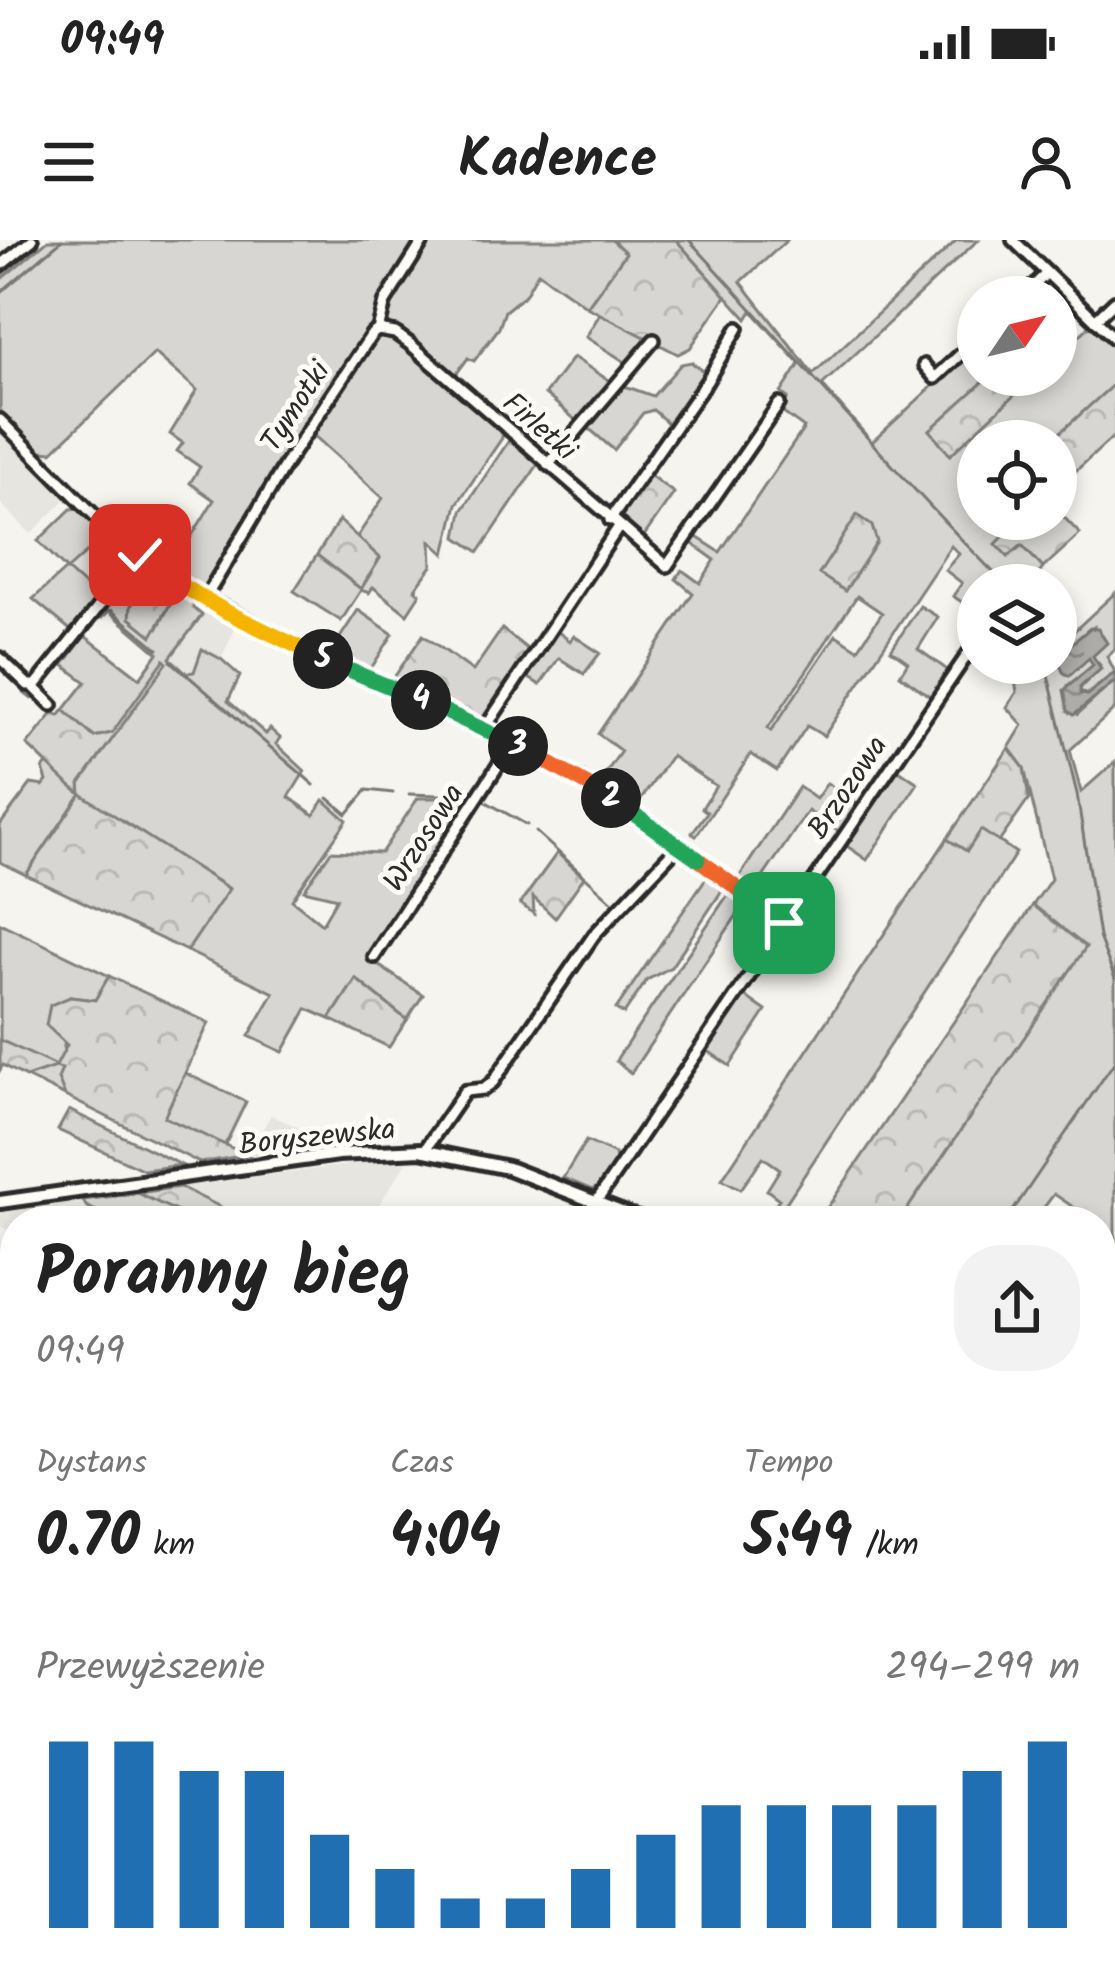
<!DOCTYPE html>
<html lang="pl">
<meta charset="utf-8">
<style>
body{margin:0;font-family:Kalam,sans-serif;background:#f2f2f2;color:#222;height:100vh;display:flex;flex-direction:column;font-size:45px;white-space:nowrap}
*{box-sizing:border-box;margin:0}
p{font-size:39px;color:#767676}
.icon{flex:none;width:66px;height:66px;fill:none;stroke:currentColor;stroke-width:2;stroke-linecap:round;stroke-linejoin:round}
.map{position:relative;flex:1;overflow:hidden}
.drawer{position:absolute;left:0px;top:966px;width:1116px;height:771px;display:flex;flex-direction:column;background:#fff;border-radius:48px 48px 0 0;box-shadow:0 6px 18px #0003}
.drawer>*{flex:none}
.needle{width:78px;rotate:55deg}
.tools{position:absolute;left:957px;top:36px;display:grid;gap:24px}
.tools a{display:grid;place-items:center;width:120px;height:120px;border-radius:50%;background:#fff;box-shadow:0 6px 18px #0003;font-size:60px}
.pin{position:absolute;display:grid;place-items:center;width:102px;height:102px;color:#fff;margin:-51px;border-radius:24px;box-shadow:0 6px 18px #0006}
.km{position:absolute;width:60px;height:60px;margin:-30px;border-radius:50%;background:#222;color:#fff;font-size:33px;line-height:60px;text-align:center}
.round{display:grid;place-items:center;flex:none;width:126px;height:126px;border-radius:48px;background:#f2f2f2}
.overview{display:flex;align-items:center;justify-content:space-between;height:204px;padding:0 36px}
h1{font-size:66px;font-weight:700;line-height:90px}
.figures{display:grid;grid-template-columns:repeat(3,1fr);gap:18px;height:204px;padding:12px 36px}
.figures div{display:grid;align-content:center}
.figures b{font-size:60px;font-weight:700}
.figures small{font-size:33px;font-weight:400}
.figures p{font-size:33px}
.chart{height:336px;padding:24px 36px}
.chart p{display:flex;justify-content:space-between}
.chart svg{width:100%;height:216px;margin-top:12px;stroke:#1f6fb2;stroke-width:6}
.status{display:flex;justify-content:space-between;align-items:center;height:84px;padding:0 60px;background:#fff;direction:ltr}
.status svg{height:33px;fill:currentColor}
header{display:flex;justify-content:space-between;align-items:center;height:156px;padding:0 36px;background:#fff;font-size:54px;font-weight:700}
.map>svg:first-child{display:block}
.built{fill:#e6e5e0}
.green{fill:#d7d6d2;stroke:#81807e;stroke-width:3;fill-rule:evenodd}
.forest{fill:url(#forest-crowns);stroke:#81807e;stroke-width:3}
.water{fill:url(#water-ripples);stroke:#797877;stroke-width:3}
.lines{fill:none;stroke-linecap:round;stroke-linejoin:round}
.stream{stroke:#797877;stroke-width:3}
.minor-casing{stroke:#2b2b2b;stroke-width:18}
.major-casing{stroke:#2b2b2b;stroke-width:20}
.minor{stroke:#fdfcf7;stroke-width:9}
.major{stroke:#fdfcf7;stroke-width:10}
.split-1-casing{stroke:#fff;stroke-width:24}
.split-2-casing{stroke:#fff;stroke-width:24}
.split-3-casing{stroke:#fff;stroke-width:24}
.split-4-casing{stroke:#fff;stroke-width:24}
.split-5-casing{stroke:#fff;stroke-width:24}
.split-6-casing{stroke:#fff;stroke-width:24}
.split-7-casing{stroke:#fff;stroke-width:24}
.split-1{stroke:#f0652b;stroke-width:15}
.split-2{stroke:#22a559;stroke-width:15}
.split-3{stroke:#f0652b;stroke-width:15}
.split-4{stroke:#22a559;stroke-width:15}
.split-5{stroke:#22a559;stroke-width:15}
.split-6{stroke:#f5b400;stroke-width:15}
.split-7{stroke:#f5b400;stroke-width:15}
.labels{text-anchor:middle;stroke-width:10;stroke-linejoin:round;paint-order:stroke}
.street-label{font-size:30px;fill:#2b2b2b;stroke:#fdfcf7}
</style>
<div class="status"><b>09:49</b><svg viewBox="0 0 49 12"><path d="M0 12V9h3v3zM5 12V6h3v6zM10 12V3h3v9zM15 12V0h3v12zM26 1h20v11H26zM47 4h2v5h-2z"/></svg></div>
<header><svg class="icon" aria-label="menu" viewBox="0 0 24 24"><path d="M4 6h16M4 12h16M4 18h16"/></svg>Kadence<svg class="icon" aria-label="person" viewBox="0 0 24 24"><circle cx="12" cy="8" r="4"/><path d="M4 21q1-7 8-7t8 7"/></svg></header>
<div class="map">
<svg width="1115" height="1735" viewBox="0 0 1115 1735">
<defs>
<pattern id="forest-crowns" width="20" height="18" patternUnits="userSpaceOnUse" patternTransform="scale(3)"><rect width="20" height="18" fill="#d7d6d2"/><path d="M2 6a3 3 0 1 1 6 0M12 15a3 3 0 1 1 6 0" fill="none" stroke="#b9b8b4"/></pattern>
<pattern id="water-ripples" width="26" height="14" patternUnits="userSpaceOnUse" patternTransform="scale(3)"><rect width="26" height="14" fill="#adaca9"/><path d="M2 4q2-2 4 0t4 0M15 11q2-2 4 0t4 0" fill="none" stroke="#8d8c8a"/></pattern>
</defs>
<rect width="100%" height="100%" fill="#f5f4ef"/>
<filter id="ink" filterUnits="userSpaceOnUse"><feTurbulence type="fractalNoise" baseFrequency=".00833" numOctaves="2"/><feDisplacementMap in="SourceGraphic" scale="24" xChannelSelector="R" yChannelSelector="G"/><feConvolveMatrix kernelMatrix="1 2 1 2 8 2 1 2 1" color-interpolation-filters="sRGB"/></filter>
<g filter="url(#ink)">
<g class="built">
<polygon points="0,188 64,254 64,261 31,294 0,263"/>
<polygon points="106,295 129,315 129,323 100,360 67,329"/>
<polygon points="209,371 237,385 221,419 202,410 193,432 187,433 170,418 203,373"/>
<polygon points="271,875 322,899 323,905 247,915"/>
<polygon points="370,922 407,922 368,981 249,981 180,947"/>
<polygon points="83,960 86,966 117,981 15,981 15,993 0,986 0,972"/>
</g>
<g class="green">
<polygon points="48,0 422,0 382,60 373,88 204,347 196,348 170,331 214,260 190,243 200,227 177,211 183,203 170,194 197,150 155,113 52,212 41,211 0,170 0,40"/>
<polygon points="429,0 612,0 627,12 587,67 538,32 525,55 505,71 499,88 474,121 468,118 454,137 383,80 389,60"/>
<path d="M676,0h111l-46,42 72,92 144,-134h21l-156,145 50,57 106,-98v31h13l-61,55 20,24 86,-79h20v-18l36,-33 23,23v36l-64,58h-73v78h32l11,25 22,24 -12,17h-53v28l-25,-17 9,-13 -17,-13 14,-16 -8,-8 -127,190 -17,-10 -30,45 -26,-17 -55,82 -4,-3 15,-21 -5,-4 14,-22 -45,-30 -35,51 -37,-24 22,-32 -23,-17 95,-141 -17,-14 6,-9 18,13 15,-23 -25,-18 5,-6 25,16 84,-124 -25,-18 9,-12 -7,-5 19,-29 -48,-53 -5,8zM857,356l25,17 -24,36 -22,-14 -65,96 -3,-3z"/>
<polygon points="601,72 652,98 630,125 586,97"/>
<polygon points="386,94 394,96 502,189 502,198 457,264 445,314 431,301 432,326 415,349 420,354 407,374 373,347 369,353 361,350 341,381 294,351 317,315 361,349 380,318 357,297 383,258 310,192 370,102"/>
<polygon points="573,117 611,142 593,169 578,182 545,154"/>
<polygon points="691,122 706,133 670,185 653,170 643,173 614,210 586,186 619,144 653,156 681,124"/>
<polygon points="510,199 539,223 479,312 457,297 462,271"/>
<polygon points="79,268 106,295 67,330 100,360 74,393 33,359 66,329 38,301 71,269"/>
<polygon points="138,323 145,328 137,347 141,350 131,366 158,388 172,361 171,347 193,361 193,368 202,375 170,418 187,433 194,432 202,409 221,419 240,436 228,461 266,494 270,489 280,498 276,504 305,531 289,557 314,575 324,560 347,580 292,660 322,684 337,658 304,650 331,611 381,613 418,558 469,558 369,719 423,755 407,780 356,739 330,779 307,769 283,812 249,796 274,753 187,711 228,648 80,555 26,635 0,622 0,585 31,544 43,546 47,541 43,529 48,523 80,553 80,544 112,493 94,497 64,470 86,442 63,425 85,396 140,438 158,413 109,371 102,378 97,374"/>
<polygon points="1115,353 1115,409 1107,416 1115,432 1087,455 1079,450 1100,425 1093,418 1094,387 1057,416 1090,418 1093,426 1068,445 1078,474 1115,441 1115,469 1070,510 1081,552 1115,522 1115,1041 1101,1032 1101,981 1094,981 1054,954 1039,974 1048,981 899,981 1085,707 1033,665 1051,639 1024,528 1009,508 1023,485 1007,467 1017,452 1014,434 998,423 1056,423 1056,408"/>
<polygon points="920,366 938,377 918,409 949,431 931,457 900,435 908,422 891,410"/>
<polygon points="358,370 393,394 370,430 334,417 332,410"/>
<polygon points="554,389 570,401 574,396 600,413 584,434 559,418 540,445 524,435"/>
<polygon points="896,528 918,543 867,620 844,604"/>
<polygon points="827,543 858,564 839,592 808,571 753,652 740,643 740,636 799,547 816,559"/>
<polygon points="981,589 1016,613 774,981 764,981 779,959 767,950 780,929 763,917 741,949 722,939 947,599 967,611"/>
<polygon points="708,635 720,643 721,652 671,727 647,740 624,774 616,769"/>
<polygon points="734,655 745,663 631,833 616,821 618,817 727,656"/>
<path d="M0,683l109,53 -14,24 -25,-3c-2,22 -13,83 -5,99l-39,-19 28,-11 -54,-26z"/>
<polygon points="742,754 766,771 730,826 705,809"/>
<polygon points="185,833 246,862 225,905 164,877"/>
<polygon points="586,901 615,914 616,921 599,947 592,950 563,938"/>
<polygon points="138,953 197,981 117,981 86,966 83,960"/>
</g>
<g class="forest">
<polygon points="612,0 676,0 726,56 690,108 678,114 587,67 626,13"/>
<polygon points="991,135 1036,135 950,215 930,190"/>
<polygon points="1115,143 1115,195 1056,249 1056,201 1051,201"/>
<polygon points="647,233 674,253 642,299 618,274"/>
<polygon points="1056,269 1080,294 1043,328 1022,305 1008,317 996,304 1015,285 1010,279 1056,279"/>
<polygon points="857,275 872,286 877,302 845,351 819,334"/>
<polygon points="339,280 380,318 361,349 317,315"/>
<polygon points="145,328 171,347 172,361 152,396 130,378 131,366 141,350 128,346"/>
<polygon points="502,389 531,412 487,478 479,481 393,439 423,395 473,431"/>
<path d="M164,420l3,3 -87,121 1,10 148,95 -42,62 -161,-76 55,-81c-22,-15 -34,-32 -54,-49l27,-33 5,4 5,-6 30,27 18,-4z"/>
<polygon points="1009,508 1024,528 1029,559 999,602 981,590 967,611 947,599"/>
<polygon points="557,613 584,637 555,678 533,657 534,674 520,664"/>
<polygon points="1033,665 1086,707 899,981 828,981 821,977"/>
<polygon points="109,736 209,783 164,877 247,915 200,923 65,856 58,839 62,829 55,827 26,837 3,825 0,830 0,800 56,826 67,805 46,785 50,765 70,757 95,760"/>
<polygon points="356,739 407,780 389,807 330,779"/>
<polygon points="69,870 181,925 144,930 58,890"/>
<polygon points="180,947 249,981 197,981 138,953"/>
<polygon points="0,1099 15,1107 15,1279 7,1281 0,1275"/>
<polygon points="215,1722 528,1722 547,1735 203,1735"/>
</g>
<polygon class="water" points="1090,388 1098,389 1107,403 1093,416 1101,429 1080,447 1080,453 1087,455 1115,432 1115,441 1074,475 1068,471 1064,450 1093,425 1089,418 1069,436 1063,432 1057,416"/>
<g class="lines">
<g class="stream">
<path d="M689,0c107,115 206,234 317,345"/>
<polyline points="0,53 62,0"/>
<polyline points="102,374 111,370 158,409"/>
<polyline points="81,400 94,385"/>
<polyline points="171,421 314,545"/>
<polyline points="1045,423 1077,554 1099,697 1115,739"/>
<polyline points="42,448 73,410"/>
<polyline points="24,453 32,459 35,456"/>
<polyline points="409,554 466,556"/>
<polyline points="328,558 347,574 367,550 393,553"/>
<polyline points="483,560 527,585"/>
<polyline points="536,592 612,661"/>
<polyline points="1006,981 1115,821"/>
</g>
<defs>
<g id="minor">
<polyline points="1013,0 1115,99"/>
<polyline points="0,26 32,0"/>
<polyline points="1022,57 1047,33"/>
<polyline points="1096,79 1115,61"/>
<polyline points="378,90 395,93 410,104 667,326 779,164"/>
<polyline points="924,125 935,138 978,98"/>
<polyline points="0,180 105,286 179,344 323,419 391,446 577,537 621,563 784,683"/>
<polyline points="548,225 654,100"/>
<polyline points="610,280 707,141 738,88"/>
<polyline points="204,360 285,225 372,94 378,90 385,62 424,0"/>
<polyline points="0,418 28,445 36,445 140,315"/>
<polyline points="34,447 52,465"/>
<polyline points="483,491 618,288"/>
<polyline points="374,717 512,504"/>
<polyline points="424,911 465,851 484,849 493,842 594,695 679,605"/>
<polyline points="596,962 978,399"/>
<polyline points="0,1279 15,1292"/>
<polyline points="1101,1299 1115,1279"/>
<polyline points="1101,1681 1115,1662"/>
<polyline points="537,1722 556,1735"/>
<polyline points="793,1735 802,1722"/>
<polyline points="1062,1735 1071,1722"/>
</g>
<g id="major">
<polyline points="0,962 338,914 421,910 508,928 644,981"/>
<polyline points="1101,1166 1115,1173"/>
</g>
</defs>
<use href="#minor" class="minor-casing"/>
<use href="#major" class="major-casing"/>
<use href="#minor" class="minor"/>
<use href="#major" class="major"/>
</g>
</g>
<g class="lines" filter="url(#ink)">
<defs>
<polyline id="split-1" points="698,619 784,683"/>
<polyline id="split-2" points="611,558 698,619"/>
<polyline id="split-3" points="518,506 611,558"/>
<polyline id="split-4" points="421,460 518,506"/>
<polyline id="split-5" points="323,419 421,460"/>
<polyline id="split-6" points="227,372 323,419"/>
<polyline id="split-7" points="140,315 179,344 227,372"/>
</defs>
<use href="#split-1" class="split-1-casing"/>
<use href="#split-2" class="split-2-casing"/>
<use href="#split-3" class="split-3-casing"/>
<use href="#split-4" class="split-4-casing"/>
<use href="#split-5" class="split-5-casing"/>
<use href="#split-6" class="split-6-casing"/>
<use href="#split-7" class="split-7-casing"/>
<use href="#split-1" class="split-1"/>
<use href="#split-2" class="split-2"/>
<use href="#split-3" class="split-3"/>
<use href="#split-4" class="split-4"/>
<use href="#split-5" class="split-5"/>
<use href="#split-6" class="split-6"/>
<use href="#split-7" class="split-7"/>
</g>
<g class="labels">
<g class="street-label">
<text transform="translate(295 166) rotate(-57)" y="10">Tymotki</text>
<text transform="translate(540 186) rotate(41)" y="10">Firletki</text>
<text transform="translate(847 547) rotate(-56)" y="10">Brzozowa</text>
<text transform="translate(423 597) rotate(-57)" y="10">Wrzosowa</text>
<text transform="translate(317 896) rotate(-6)" y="10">Boryszewska</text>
</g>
</g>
</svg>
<div class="tools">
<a><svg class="needle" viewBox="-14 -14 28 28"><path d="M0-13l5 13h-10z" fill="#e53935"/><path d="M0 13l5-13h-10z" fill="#767676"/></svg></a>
<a><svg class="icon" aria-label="locate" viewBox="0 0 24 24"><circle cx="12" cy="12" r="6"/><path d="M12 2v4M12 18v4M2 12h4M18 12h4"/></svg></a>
<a><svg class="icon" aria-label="layers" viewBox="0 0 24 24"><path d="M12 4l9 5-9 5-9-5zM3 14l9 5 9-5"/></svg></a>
</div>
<div class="pin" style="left:784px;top:683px;background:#1e9e55"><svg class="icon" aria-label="arrive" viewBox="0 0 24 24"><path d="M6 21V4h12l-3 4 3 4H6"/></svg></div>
<div class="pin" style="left:140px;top:315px;background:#d93025"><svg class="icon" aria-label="check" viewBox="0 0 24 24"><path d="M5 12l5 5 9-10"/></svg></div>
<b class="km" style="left:611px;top:558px">2</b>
<b class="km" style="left:518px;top:506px">3</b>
<b class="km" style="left:421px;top:460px">4</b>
<b class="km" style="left:323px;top:419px">5</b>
<section class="drawer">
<div class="overview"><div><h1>Poranny bieg</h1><p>09:49</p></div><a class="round"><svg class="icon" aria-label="share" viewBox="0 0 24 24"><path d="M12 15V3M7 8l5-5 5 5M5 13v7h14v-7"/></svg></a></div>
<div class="figures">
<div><p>Dystans</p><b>0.70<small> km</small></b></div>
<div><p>Czas</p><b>4:04</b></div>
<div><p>Tempo</p><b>5:49<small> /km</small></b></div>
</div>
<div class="chart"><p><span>Przewyższenie</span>294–299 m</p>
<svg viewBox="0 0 160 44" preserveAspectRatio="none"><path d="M5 44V6M15 44V6M25 44V12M35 44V12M45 44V25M55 44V32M65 44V38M75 44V38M85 44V32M95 44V25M105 44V19M115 44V19M125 44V19M135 44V19M145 44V12M155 44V6"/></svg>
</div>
</section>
</div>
